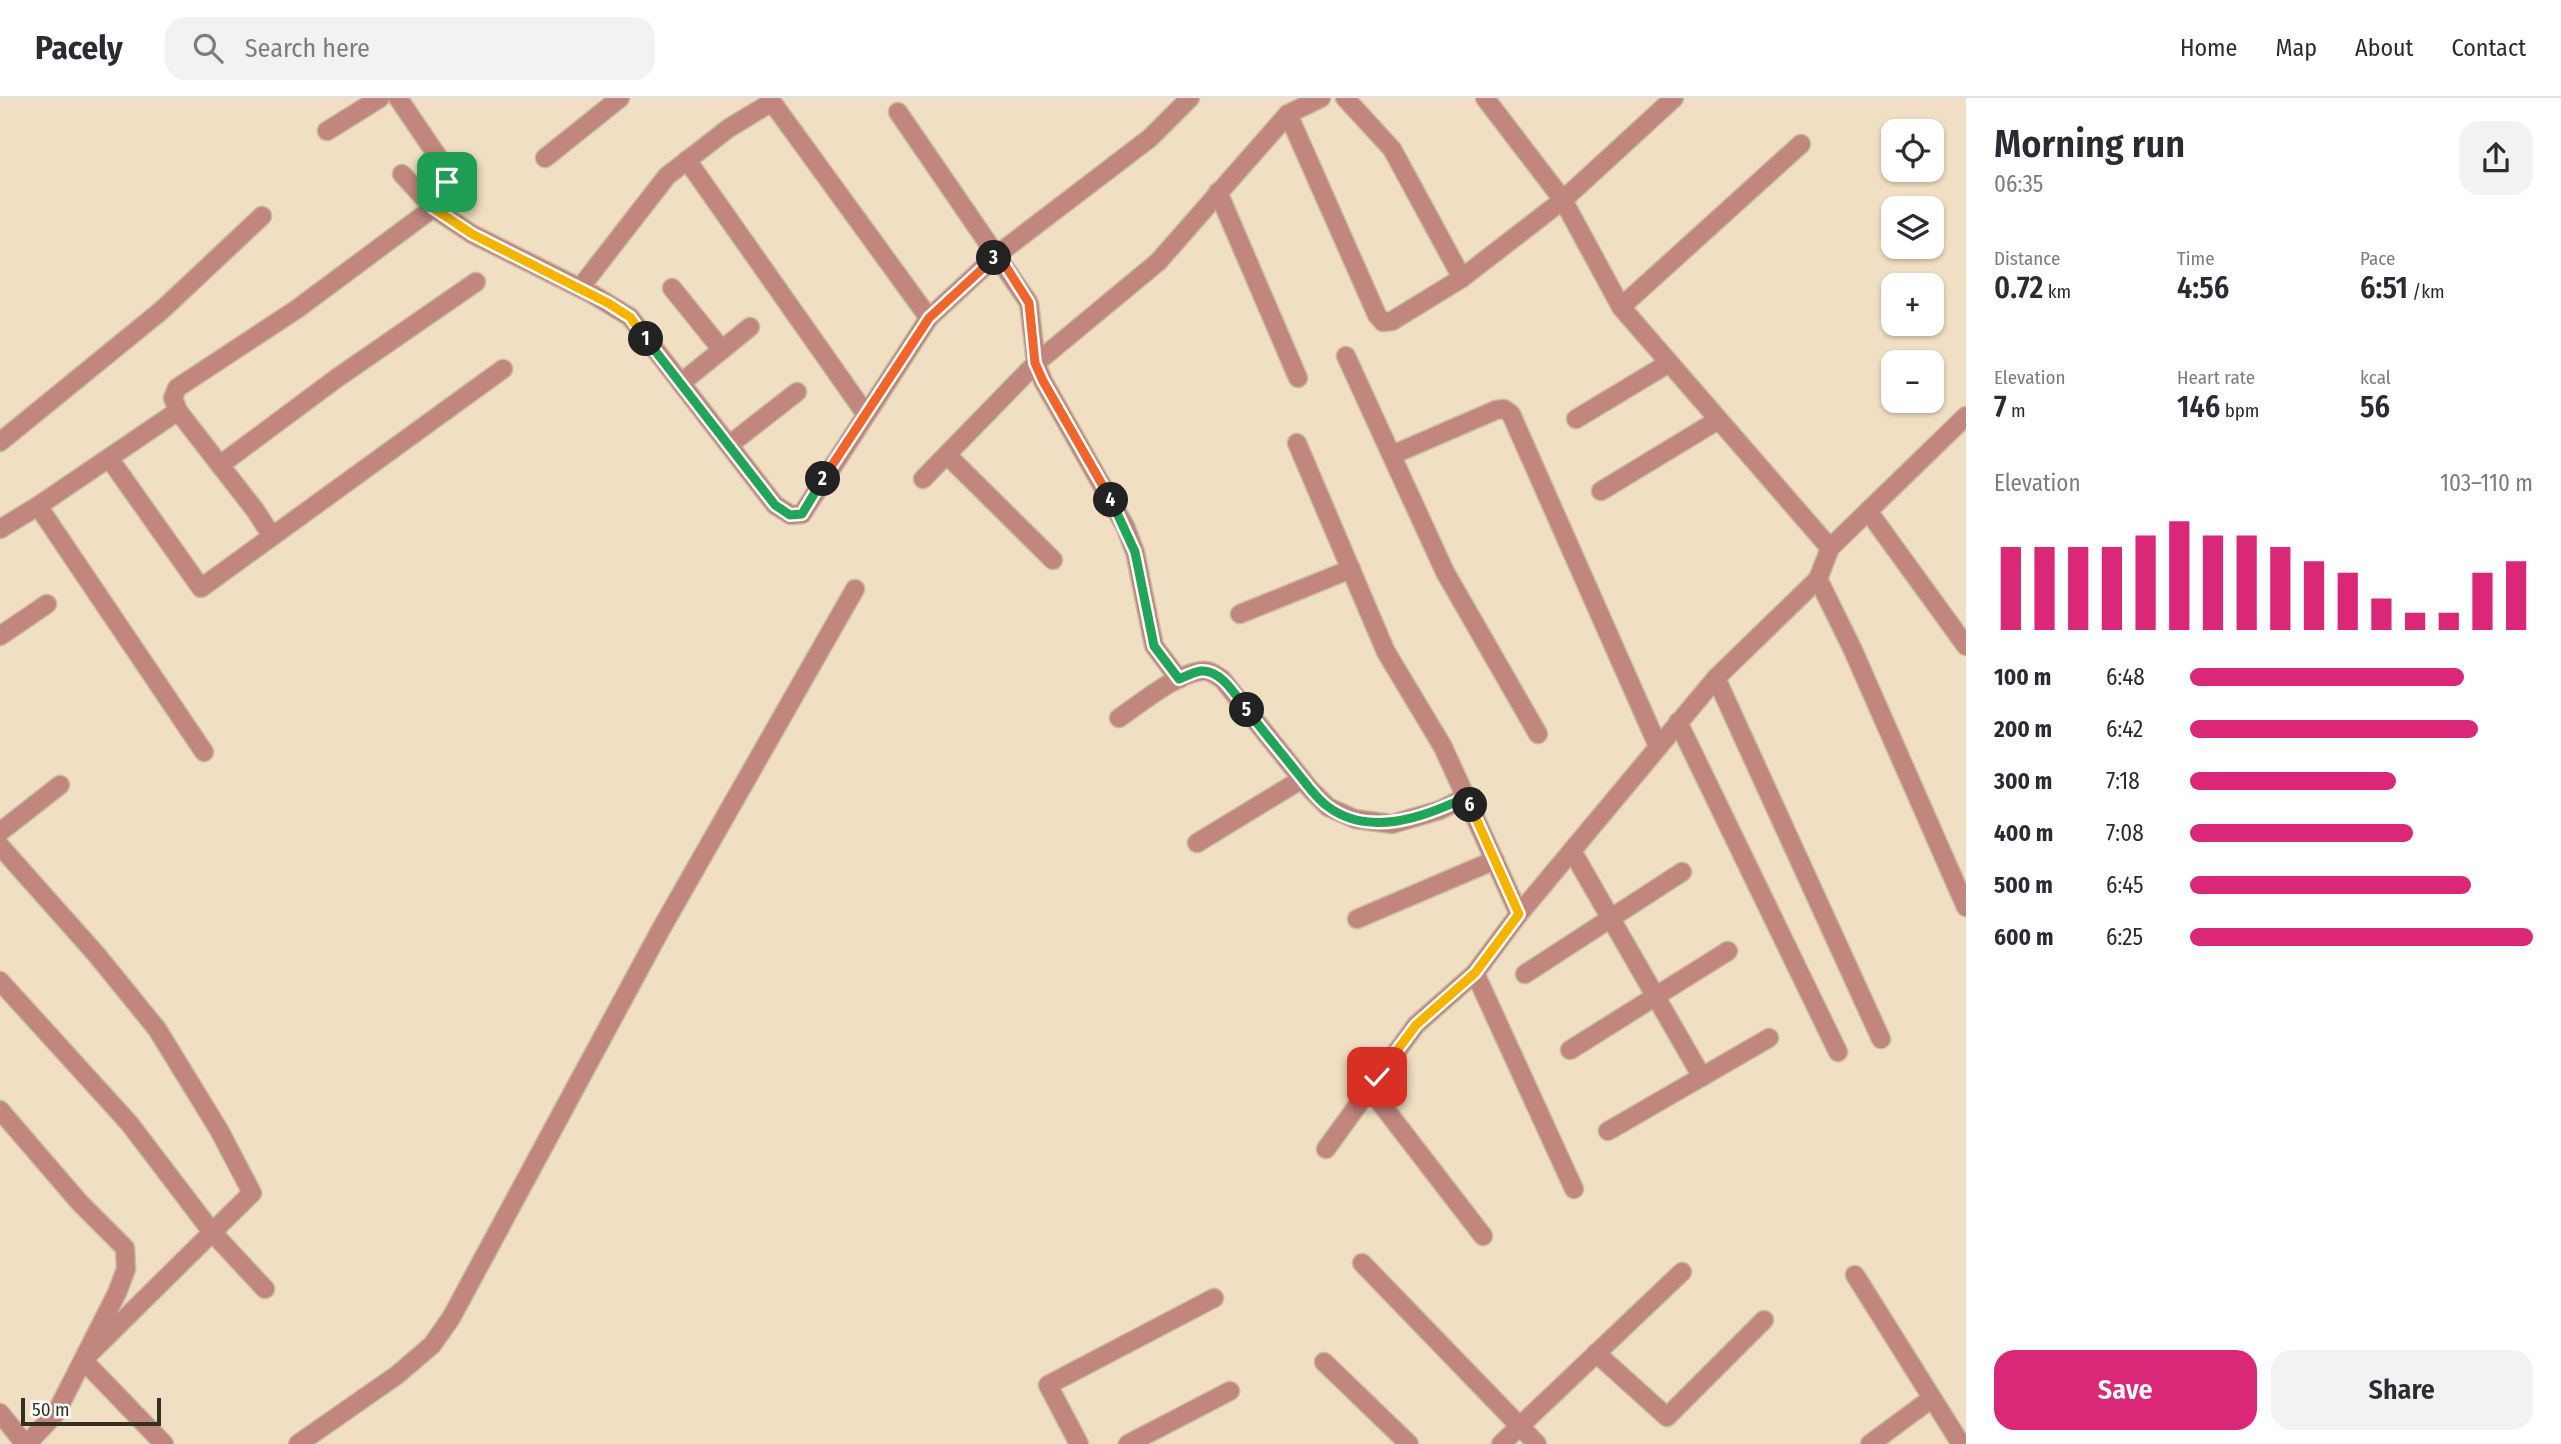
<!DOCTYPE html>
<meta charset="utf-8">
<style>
body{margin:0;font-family:"Fira Sans Condensed",sans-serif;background:#f2f2f3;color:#2b2b33;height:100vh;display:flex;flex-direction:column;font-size:26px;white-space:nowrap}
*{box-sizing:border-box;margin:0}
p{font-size:23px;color:#7c7c81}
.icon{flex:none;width:38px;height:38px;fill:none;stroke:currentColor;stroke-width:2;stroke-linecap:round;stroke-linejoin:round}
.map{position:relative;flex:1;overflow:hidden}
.drawer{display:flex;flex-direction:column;background:#fff;width:595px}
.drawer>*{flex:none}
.tools{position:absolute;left:1881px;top:21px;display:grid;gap:14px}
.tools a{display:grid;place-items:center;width:63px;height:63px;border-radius:14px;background:#fff;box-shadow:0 2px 5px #0004;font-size:35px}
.scale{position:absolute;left:21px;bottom:18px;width:140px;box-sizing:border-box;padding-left:7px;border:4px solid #362f24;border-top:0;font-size:19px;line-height:24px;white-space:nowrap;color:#362f24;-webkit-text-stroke:5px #fff;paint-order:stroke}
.pin{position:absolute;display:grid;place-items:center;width:60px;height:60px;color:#fff;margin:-30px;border-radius:14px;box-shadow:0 4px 10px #0006}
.km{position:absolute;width:35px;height:35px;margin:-18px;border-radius:50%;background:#222;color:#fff;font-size:19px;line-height:35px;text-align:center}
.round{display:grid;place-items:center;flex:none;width:74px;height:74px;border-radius:21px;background:#f2f2f3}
.overview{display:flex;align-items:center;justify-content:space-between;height:119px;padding:0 28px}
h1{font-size:38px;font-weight:600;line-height:52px}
.stats{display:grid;grid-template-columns:repeat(3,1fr);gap:10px;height:119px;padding:7px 28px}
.stats div{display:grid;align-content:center}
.stats b{font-size:30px;font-weight:600}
.stats small{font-size:19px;font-weight:400}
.stats p{font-size:19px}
.chart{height:196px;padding:14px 28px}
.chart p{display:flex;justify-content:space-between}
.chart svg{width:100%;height:126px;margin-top:7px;stroke:#db2777;stroke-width:6}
.action{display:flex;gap:14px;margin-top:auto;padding:14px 28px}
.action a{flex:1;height:80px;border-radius:21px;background:#db2777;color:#fff;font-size:28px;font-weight:600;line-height:80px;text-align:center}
.action a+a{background:#f2f2f3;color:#2b2b33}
ul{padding:0 28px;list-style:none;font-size:23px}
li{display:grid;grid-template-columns:112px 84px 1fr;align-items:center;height:52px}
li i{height:18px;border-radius:9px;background:#db2777}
header{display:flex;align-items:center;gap:42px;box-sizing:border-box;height:98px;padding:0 35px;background:#fff;border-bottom:2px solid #e1e1e2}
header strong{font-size:33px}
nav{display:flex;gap:38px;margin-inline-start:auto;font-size:24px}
.search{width:490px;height:63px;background:#f2f2f3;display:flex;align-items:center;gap:18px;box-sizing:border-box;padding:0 24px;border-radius:21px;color:#7c7c81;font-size:26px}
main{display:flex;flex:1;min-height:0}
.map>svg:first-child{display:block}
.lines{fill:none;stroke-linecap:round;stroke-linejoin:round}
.minor-casing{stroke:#cbbca3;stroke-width:21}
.minor{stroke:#c1867e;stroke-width:18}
.split-1-casing{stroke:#fff;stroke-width:14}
.split-2-casing{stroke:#fff;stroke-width:14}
.split-3-casing{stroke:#fff;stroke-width:14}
.split-4-casing{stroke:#fff;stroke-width:14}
.split-5-casing{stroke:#fff;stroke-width:14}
.split-6-casing{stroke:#fff;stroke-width:14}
.split-7-casing{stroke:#fff;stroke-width:14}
.split-1{stroke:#f5b400;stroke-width:9}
.split-2{stroke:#22a559;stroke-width:9}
.split-3{stroke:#f0652b;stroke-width:9}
.split-4{stroke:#f0652b;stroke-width:9}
.split-5{stroke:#22a559;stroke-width:9}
.split-6{stroke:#22a559;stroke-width:9}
.split-7{stroke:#f5b400;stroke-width:9}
</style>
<header>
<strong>Pacely</strong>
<div class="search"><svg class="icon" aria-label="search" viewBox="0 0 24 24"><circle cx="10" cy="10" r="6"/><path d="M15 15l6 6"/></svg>Search here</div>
<nav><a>Home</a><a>Map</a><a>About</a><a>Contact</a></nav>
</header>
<main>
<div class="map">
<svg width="1966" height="1346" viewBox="0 0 1966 1346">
<rect width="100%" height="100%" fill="#f0dfc3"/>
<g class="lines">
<defs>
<g id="minor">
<polyline points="769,0 929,220"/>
<polyline points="1345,0 1392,51 1462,180"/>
<polyline points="1485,0 1563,102 1621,209 1830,450"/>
<polyline points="898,14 1029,205 1036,265 1043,283 1125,428 1135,454 1154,548 1179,581"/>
<polyline points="1288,16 1377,217 1383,224 1392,223 1462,180 1563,102 1674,0"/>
<polyline points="327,33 380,0"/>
<polyline points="545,60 620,0"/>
<polyline points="687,62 865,315"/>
<polyline points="402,76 433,110 472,136 592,196 630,219 775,407 791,417 802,416 929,220 998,156 1150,40 1190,0"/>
<polyline points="1218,94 1298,280"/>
<polyline points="580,190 667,78 729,30 772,4"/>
<polyline points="672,190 722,252"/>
<polyline points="1621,209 1801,46"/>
<polyline points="1346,258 1445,474 1538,636"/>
<polyline points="681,285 750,229"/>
<polyline points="1576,321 1669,265"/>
<polyline points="0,344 162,212 262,118"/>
<polyline points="1297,345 1386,554 1443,649 1519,816"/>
<polyline points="729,347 797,294"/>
<polyline points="947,357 1053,462"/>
<polyline points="1392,357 1496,312 1504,311 1511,316 1658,648"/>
<polyline points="109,360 201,490 503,271"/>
<polyline points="220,367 337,280 476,184"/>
<polyline points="923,381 1036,265 1158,164 1288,16 1321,0"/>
<polyline points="1601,393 1718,322"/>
<polyline points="38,408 204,654"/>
<polyline points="1868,413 1966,548"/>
<polyline points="0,431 38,408 178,313"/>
<polyline points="272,438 255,412 178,313 173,300 177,290 297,211 433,110 447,84 447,72 398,0"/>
<polyline points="1818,481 1852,550 1966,809"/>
<polyline points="1240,516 1351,471"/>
<polyline points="0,538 47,506"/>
<polyline points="1716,580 1881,941"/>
<path d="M1119,620c21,-14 58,-45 83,-47 8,-1 14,4 20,8l88,110 18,18 27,12 37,5 48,-14 26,-13"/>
<polyline points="1678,624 1838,954"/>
<polyline points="0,734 60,687"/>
<polyline points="1197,745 1302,681"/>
<polyline points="0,748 96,856 157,931 219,1032 252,1095 83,1262 164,1346"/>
<polyline points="1572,753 1702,979"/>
<polyline points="1357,821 1495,762"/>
<polyline points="1475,875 1574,1091"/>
<polyline points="1525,876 1682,774"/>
<polyline points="0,883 129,1025 212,1134 265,1191"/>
<polyline points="1570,952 1728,853"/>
<polyline points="1369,990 1483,1138"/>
<polyline points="0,1012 80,1105 125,1150 126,1171 117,1195 56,1315 27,1346"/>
<polyline points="1608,1033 1769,940"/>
<polyline points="1326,1051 1416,927 1475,875 1519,816 1716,580 1818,481 1830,450 1966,318"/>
<polyline points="1362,1165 1537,1346"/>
<polyline points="1855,1177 1961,1346"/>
<polyline points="1596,1255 1667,1319 1764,1222"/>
<polyline points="1324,1264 1409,1346"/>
<polyline points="0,1315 25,1346"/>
<polyline points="298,1346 397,1277 432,1247 451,1220 661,831 855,491"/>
<polyline points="1079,1346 1048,1287 1214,1200"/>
<polyline points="1128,1346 1230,1293"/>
<polyline points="1501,1346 1682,1174"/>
<polyline points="1870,1346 1931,1301"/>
</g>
</defs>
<use href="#minor" class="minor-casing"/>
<use href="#minor" class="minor"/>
</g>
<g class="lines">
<defs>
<polyline id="split-1" points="447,84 433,110 472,136 608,205 630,219 646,241"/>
<polyline id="split-2" points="646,241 775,407 790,417 802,416 823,381"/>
<polyline id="split-3" points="823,381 929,220 994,160"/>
<polyline id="split-4" points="994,160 998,156 1029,205 1035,265 1043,283 1111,402"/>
<path id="split-5" d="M1111,402l24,52 19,94 25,33c7,-3 15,-7 22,-8 20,-2 35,25 46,39"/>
<path id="split-6" d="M1247,612c15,20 32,40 48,60 10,12 20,27 32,36 42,32 98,11 139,-9l4,8"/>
<polyline id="split-7" points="1377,979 1416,927 1475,875 1519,816 1470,707"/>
</defs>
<use href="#split-1" class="split-1-casing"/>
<use href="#split-2" class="split-2-casing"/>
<use href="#split-3" class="split-3-casing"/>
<use href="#split-4" class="split-4-casing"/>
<use href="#split-5" class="split-5-casing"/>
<use href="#split-6" class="split-6-casing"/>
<use href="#split-7" class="split-7-casing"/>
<use href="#split-1" class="split-1"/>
<use href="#split-2" class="split-2"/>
<use href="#split-3" class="split-3"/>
<use href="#split-4" class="split-4"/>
<use href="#split-5" class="split-5"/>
<use href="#split-6" class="split-6"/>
<use href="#split-7" class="split-7"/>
</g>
</svg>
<div class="tools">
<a><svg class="icon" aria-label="locate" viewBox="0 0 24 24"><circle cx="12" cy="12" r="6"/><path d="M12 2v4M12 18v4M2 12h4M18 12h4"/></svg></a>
<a><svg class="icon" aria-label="layers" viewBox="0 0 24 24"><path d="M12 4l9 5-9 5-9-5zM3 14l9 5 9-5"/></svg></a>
<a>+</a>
<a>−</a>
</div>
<div class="scale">50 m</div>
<div class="pin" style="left:447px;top:84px;background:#1e9e55"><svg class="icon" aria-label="arrive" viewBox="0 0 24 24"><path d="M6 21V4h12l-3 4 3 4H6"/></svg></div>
<div class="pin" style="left:1377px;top:979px;background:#d93025"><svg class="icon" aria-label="check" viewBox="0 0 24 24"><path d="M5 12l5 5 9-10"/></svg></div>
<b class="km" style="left:646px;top:241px">1</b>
<b class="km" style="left:823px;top:381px">2</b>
<b class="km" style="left:994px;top:160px">3</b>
<b class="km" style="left:1111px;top:402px">4</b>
<b class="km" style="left:1247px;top:612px">5</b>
<b class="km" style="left:1470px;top:707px">6</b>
</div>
<section class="drawer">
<div class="overview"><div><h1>Morning run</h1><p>06:35</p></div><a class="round"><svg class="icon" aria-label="share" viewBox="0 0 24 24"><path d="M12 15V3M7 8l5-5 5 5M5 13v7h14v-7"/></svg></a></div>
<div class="stats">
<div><p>Distance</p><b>0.72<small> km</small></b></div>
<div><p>Time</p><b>4:56</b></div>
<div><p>Pace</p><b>6:51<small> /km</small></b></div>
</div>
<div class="stats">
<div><p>Elevation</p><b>7<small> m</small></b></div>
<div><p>Heart rate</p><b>146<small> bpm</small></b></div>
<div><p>kcal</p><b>56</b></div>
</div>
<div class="chart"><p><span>Elevation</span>103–110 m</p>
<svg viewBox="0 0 160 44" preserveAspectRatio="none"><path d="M5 44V15M15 44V15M25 44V15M35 44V15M45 44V11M55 44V6M65 44V11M75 44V11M85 44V15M95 44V20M105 44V24M115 44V33M125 44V38M135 44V38M145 44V24M155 44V20"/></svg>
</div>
<ul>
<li><b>100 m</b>6:48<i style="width:80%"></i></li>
<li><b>200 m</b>6:42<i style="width:84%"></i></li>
<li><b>300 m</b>7:18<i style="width:60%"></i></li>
<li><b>400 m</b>7:08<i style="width:65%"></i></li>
<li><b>500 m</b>6:45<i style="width:82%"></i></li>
<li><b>600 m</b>6:25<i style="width:100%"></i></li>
</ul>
<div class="action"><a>Save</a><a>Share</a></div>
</section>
</main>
